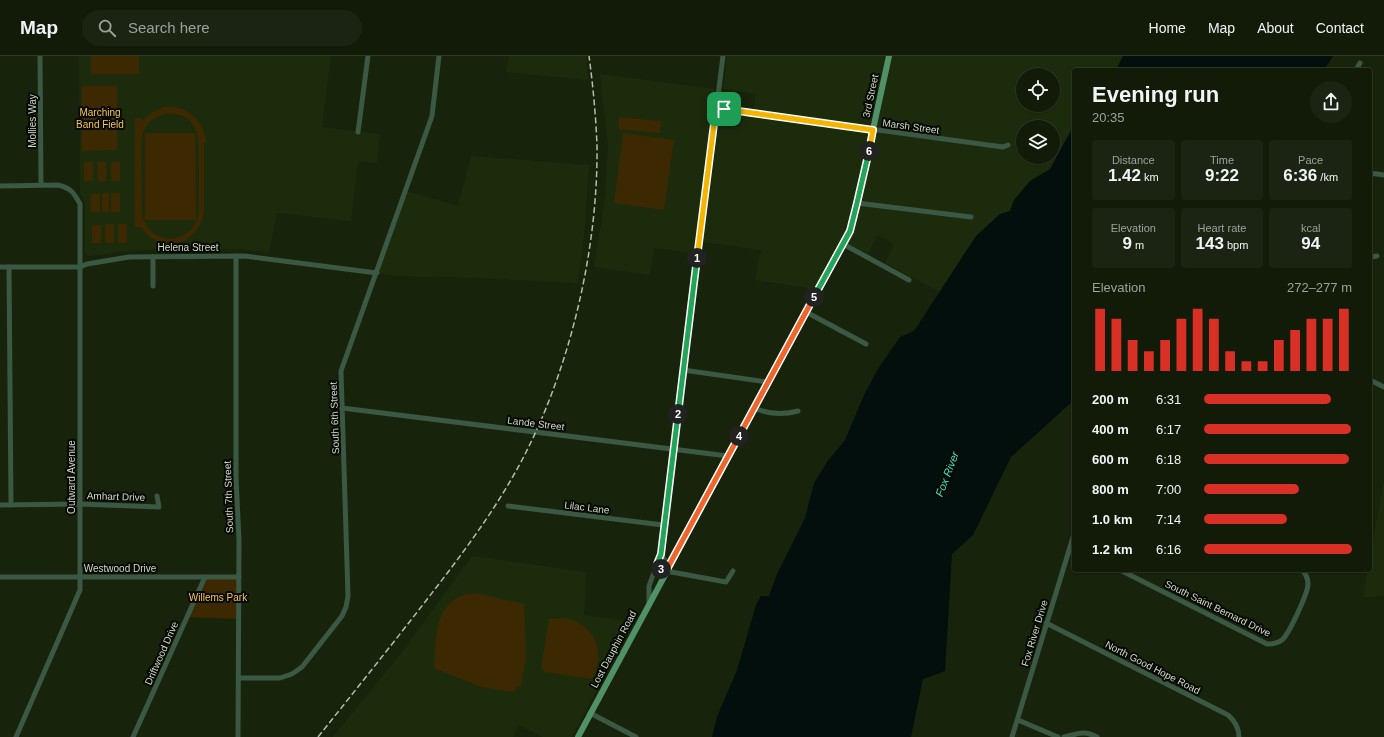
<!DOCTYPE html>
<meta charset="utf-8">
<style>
body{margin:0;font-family:Arial,sans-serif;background:#1b2312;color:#f1f3f6;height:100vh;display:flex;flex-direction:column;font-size:15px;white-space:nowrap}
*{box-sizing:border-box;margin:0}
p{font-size:13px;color:#9ca19c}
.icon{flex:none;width:22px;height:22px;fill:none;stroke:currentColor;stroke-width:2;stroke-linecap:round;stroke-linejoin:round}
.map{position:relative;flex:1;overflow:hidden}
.details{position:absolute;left:1072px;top:12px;width:300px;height:504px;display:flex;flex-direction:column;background:#121a08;border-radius:4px;box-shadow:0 1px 3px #0004,0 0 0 1px #313829}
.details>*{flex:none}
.fabs{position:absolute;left:1016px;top:12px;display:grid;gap:8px}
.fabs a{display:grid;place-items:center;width:44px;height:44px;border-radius:50%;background:#121a08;box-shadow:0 1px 3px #0004,0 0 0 1px #313829;font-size:20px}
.pin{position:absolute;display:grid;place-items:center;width:34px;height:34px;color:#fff;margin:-17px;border-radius:8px;box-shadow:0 2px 6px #0006}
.km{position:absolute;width:20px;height:20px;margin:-10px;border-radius:50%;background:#222;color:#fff;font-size:11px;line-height:20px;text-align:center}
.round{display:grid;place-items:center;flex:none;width:42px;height:42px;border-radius:21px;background:#1b2312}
.head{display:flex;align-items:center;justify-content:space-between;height:68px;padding:0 20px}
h1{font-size:22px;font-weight:800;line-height:30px}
.metrics{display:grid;grid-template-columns:repeat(3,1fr);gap:6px;height:68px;padding:4px 20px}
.metrics div{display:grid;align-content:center;border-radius:4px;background:#1b2312;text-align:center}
.metrics b{font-size:17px;font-weight:800}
.metrics small{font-size:11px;font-weight:400}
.metrics p{font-size:11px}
.chart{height:112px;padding:8px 20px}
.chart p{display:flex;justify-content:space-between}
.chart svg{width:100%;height:72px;margin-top:4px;stroke:#d93025;stroke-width:6}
ul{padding:0 20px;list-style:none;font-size:13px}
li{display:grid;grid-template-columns:64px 48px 1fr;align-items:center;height:30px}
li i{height:10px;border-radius:5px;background:#d93025}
header{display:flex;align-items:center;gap:24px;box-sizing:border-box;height:56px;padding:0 20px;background:#121a08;border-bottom:1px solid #313829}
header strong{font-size:19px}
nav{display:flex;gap:22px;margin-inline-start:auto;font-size:14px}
.search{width:280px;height:36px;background:#1b2312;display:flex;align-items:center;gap:10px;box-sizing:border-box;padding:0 14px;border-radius:22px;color:#9ca19c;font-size:15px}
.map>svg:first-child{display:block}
.built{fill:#1d2b0d;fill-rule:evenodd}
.green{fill:#3c2901;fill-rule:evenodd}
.water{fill:#030f0c}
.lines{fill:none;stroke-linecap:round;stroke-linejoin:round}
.minor{stroke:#3a5843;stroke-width:5}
.major{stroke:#519167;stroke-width:6}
.rail{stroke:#b6bdae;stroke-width:1.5;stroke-dasharray:6 3;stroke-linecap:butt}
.split-1-casing{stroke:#fff;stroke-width:8}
.split-2-casing{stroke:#fff;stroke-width:8}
.split-3-casing{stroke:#fff;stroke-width:8}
.split-4-casing{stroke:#fff;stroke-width:8}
.split-5-casing{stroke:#fff;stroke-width:8}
.split-6-casing{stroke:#fff;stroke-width:8}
.split-7-casing{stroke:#fff;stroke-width:8}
.split-1{stroke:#f5b400;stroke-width:5}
.split-2{stroke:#22a559;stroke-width:5}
.split-3{stroke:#22a559;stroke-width:5}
.split-4{stroke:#f0652b;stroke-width:5}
.split-5{stroke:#f0652b;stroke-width:5}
.split-6{stroke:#22a559;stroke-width:5}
.split-7{stroke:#f5b400;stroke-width:5}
.labels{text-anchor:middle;stroke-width:4;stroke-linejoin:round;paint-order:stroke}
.street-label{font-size:10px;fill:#d0d7c9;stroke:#060a03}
.park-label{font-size:10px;fill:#fbc458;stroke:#060a03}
.water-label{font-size:11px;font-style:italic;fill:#3ee3c6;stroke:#060a03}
</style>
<header>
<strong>Map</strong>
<div class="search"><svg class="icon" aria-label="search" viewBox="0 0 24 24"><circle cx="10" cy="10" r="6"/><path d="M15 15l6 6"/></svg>Search here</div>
<nav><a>Home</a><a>Map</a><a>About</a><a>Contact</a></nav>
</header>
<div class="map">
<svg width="1384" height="681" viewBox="0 0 1384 681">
<rect width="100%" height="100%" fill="#18230b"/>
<g class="built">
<polygon points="79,0 331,0 322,71 380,78 377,107 358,105 351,165 277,157 269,196 239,193 156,193 117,196 91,200 87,200 85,196 85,147 80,138 80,131"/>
<polygon points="509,0 586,0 588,24 506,16"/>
<path d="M727,0h396l-7,14h-42v55l-24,45 -20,11 -16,19 -4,11 -10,3 -24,22 -36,56 -55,-29 9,-19 -17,-9 -9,19 -27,-14 -27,49 -59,-9 6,-30 -66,-9 -2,12 -39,-5 -4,27 -56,-8 11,-68 3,-54 -8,-71 115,15 -3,23 41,5 3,-23 -33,-5zM1023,19h30v30h-30zM1023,71h30v30h-30z"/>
<polygon points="471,100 589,109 584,180 578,227 480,222 394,220 377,217 405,135 458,150"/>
<polygon points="1384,424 1384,540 1363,541 1368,514 1370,514 1370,501"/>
<polygon points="472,500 586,516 584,559 632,566 572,681 543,681 518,669 513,681 333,681 402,596"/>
</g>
<g class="green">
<rect x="91" y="0" width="48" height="18"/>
<polygon points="82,30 117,30 117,94 82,95"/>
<path d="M164,51c23,-2 40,13 42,35l-2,1v67c-3,34 -43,47 -63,17h-6v-109h6l1,3 12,-10zM166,58c35,-3 33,28 33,53 0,14 0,28 0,43 -3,38 -55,38 -57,0l-1,-68c1,-15 10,-25 25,-28z"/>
<polygon points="619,61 661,65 660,77 618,73"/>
<polygon points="145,77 195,77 196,164 145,164"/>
<polygon points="623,77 674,84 664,154 614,147"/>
<rect x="84" y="106" width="9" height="19"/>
<polygon points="97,106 106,106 106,125 98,125"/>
<rect x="111" y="106" width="9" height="19"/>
<rect x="102" y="137" width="7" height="19"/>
<rect x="111" y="137" width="9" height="19"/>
<rect x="91" y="138" width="9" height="18"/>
<rect x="105" y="168" width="9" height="19"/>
<rect x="118" y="168" width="9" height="19"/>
<rect x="92" y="169" width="9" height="18"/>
<polygon points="205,521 239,521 239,563 187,561"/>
<path d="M476,537l48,11 2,52 -5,29 -9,7 -31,-5 -47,-19c3,-32 -1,-72 42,-75z"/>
<path d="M564,562c31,5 43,35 28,61l-47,-7 -4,-5 8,-48z"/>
</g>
<g class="water">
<polygon points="1123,0 1333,0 1324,14 1116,14"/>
<polygon points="1074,69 1074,344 1011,401 973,479 952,498 945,615 923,623 911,681 712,681 717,661 737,614 756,549 761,540 769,540 777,518 805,462 814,427 827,406 845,384 865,337 878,313 900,281 914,275 976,180 1000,158 1010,155 1014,144 1030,125 1050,113"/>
</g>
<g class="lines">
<g class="minor">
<polyline points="40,0 41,129"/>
<polyline points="723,0 661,498 657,508 660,512 666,515 726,526 733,515"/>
<polyline points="1356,14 1360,7"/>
<polyline points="716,52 1003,91 1008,89"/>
<polyline points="358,76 368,0"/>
<polyline points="1370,117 1384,119"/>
<path d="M0,130l58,-1c13,3 16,8 22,19v386l-64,147"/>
<polyline points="857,147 971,161"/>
<polyline points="843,188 909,224"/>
<polyline points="236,200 236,421 239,484 238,681"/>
<polyline points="153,201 153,230"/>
<polyline points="1370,201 1377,200"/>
<polyline points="0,211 80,211 87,208 129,201 245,200 377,217"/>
<polyline points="9,211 11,449"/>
<polyline points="806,256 866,288"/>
<polyline points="683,314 768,326"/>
<polyline points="1370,324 1384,331"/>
<polyline points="342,352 728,400"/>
<path d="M754,352c14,6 30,7 44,3"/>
<polyline points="0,449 80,448 159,451 157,440"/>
<polyline points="508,450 663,469"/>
<polyline points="661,498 666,507 666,515"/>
<path d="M1120,514l147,74c6,0 11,-1 15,-4 7,-6 26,-47 26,-56 0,-6 -2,-10 -6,-14"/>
<polyline points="0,521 239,521"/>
<polyline points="649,548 649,530 657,508"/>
<path d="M1046,567l182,92c7,6 11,13 11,22"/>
<polyline points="239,622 280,622 292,618 302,611 342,560 346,551 348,540 341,315 432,60 439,0"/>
<polyline points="590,657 636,681"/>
<polyline points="1018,664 1058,681"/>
<polyline points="133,681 205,521"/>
<polyline points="1012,681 1074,478"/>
<path d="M1064,681c14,-3 19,-7 33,0"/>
</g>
<polyline class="major" points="578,681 850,175 857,147 889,0"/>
<path class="rail" d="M318,681c36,-45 72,-90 107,-135 35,-45 70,-91 97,-142 48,-91 76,-210 75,-313 -1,-30 -4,-61 -8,-91"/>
</g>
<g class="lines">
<defs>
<polyline id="split-1" points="697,202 716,52 724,53"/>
<polyline id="split-2" points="678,358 697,202"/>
<polyline id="split-3" points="661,513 657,508 661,498 678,358"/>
<polyline id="split-4" points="661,513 666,515 739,380"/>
<polyline id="split-5" points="739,380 814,241"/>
<polyline id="split-6" points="814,241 850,175 857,147 869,95"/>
<polyline id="split-7" points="724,53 873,74 869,95"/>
</defs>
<use href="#split-1" class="split-1-casing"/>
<use href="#split-2" class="split-2-casing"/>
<use href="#split-3" class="split-3-casing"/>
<use href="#split-4" class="split-4-casing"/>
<use href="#split-5" class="split-5-casing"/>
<use href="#split-6" class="split-6-casing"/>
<use href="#split-7" class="split-7-casing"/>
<use href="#split-1" class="split-1"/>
<use href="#split-2" class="split-2"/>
<use href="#split-3" class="split-3"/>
<use href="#split-4" class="split-4"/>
<use href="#split-5" class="split-5"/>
<use href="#split-6" class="split-6"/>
<use href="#split-7" class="split-7"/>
</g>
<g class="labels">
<g class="street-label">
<text transform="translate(870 40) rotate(-78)" y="4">3rd Street</text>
<text transform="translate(32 65) rotate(-90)" y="4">Mollies Way</text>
<text transform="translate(911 70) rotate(8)" y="4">Marsh Street</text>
<text x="188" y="195">Helena Street</text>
<text transform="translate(334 362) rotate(-92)" y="4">South 6th Street</text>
<text transform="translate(536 367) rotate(7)" y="4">Lande Street</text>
<text transform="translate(71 421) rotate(-90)" y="4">Outward Avenue</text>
<text transform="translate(116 440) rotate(2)" y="4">Amhart Drive</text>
<text transform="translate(228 441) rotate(-92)" y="4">South 7th Street</text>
<text transform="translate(587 451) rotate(7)" y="4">Lilac Lane</text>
<text x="120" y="516">Westwood Drive</text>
<text transform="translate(1218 552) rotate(26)" y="4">South Saint Bernard Drive</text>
<text transform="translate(1034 577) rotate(-73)" y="4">Fox River Drive</text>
<text transform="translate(613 593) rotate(-62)" y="4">Lost Dauphin Road</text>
<text transform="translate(161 597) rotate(-66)" y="4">Driftwood Drive</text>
<text transform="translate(1153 611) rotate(27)" y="4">North Good Hope Road</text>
</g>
<g class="park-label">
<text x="100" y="60">Marching<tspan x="100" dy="12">Band Field</tspan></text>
<text x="218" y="545">Willems Park</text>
</g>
<g class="water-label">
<text transform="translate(947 418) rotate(-69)" y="4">Fox River</text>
</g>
</g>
</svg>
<div class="fabs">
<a><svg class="icon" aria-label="locate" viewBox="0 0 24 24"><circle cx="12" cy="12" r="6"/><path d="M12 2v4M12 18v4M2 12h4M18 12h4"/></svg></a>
<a><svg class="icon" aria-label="layers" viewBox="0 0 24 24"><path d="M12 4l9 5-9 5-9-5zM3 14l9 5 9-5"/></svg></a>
</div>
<div class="pin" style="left:724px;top:53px;background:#1e9e55"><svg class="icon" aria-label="arrive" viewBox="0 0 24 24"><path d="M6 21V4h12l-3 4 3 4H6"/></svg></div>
<b class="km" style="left:697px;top:202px">1</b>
<b class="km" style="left:678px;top:358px">2</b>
<b class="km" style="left:661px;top:513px">3</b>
<b class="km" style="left:739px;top:380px">4</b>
<b class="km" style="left:814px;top:241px">5</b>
<b class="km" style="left:869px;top:95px">6</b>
<section class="details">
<div class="head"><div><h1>Evening run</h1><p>20:35</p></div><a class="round"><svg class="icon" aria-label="share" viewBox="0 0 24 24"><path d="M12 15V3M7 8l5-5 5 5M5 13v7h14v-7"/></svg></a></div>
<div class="metrics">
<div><p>Distance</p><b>1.42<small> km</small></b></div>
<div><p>Time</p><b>9:22</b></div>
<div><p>Pace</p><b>6:36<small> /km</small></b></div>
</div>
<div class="metrics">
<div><p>Elevation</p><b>9<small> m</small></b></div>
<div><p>Heart rate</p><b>143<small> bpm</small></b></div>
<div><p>kcal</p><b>94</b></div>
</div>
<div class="chart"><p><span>Elevation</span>272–277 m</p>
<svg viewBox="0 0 160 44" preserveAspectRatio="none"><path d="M5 44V6M15 44V12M25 44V25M35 44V32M45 44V25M55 44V12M65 44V6M75 44V12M85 44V32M95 44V38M105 44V38M115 44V25M125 44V19M135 44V12M145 44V12M155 44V6"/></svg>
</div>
<ul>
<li><b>200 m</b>6:31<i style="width:86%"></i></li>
<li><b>400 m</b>6:17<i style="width:99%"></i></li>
<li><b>600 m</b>6:18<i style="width:98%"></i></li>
<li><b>800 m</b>7:00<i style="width:64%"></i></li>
<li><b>1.0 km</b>7:14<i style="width:56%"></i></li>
<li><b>1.2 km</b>6:16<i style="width:100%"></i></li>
</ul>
</section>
</div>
